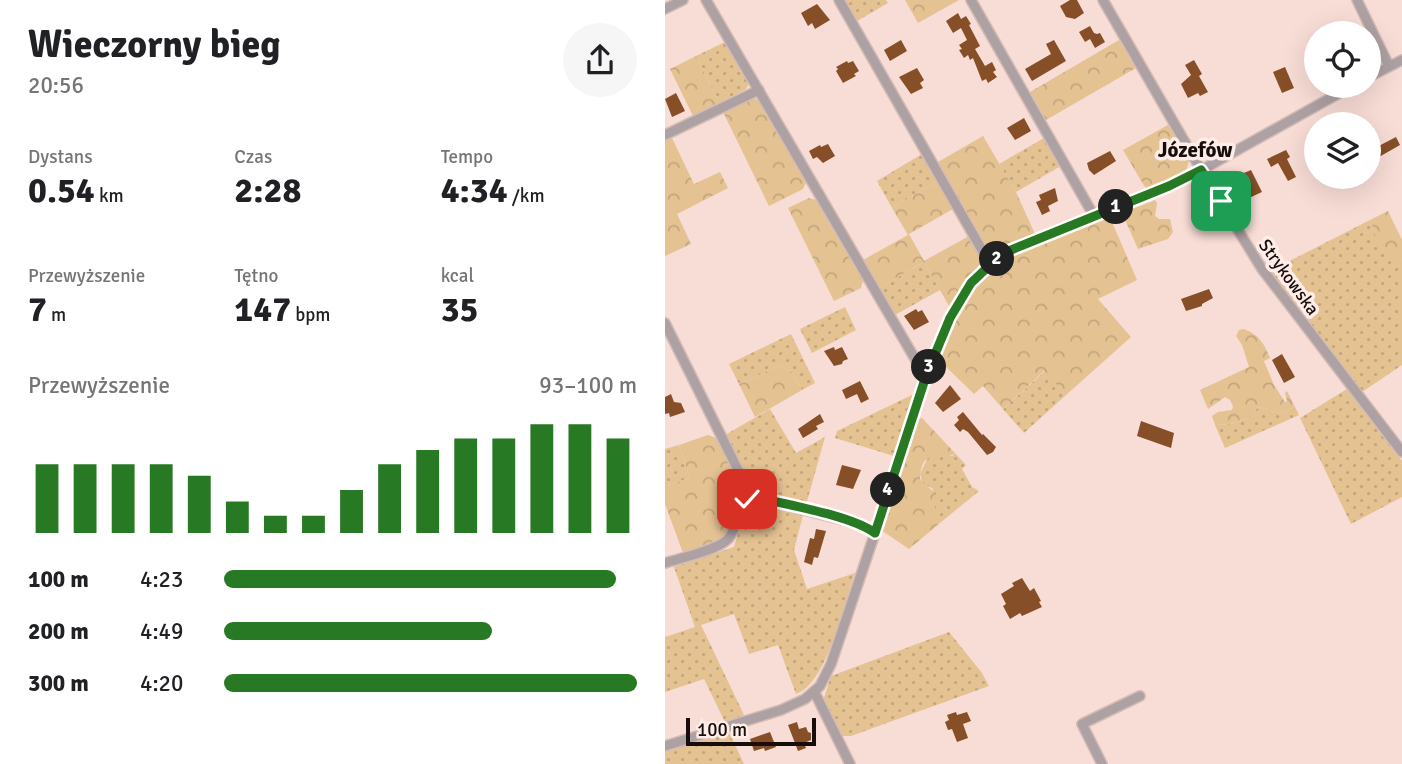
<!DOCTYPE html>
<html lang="pl">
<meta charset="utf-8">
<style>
body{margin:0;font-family:Signika,sans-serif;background:#f6f6f6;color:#202124;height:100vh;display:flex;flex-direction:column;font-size:26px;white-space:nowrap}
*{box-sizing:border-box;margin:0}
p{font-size:23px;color:#757577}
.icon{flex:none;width:38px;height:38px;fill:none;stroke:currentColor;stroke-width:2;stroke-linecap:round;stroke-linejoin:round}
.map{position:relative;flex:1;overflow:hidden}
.panel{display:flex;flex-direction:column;background:#fff;width:665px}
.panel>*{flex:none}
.fabs{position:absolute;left:639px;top:21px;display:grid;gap:14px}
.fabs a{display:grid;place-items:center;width:77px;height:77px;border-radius:50%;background:#fff;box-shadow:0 7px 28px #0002;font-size:35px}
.scale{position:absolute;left:21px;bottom:18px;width:130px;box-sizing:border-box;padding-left:7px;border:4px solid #170e0c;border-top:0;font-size:19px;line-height:24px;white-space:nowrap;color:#170e0c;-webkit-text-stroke:5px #fdece8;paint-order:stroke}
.pin{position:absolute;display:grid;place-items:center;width:60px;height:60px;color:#fff;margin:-30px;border-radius:14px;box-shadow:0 4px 10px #0006}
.km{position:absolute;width:35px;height:35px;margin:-18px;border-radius:50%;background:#222;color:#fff;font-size:19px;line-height:35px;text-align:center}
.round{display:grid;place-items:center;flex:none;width:74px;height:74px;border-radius:37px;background:#f6f6f6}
.head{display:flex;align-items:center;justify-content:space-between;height:119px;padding:0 28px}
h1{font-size:38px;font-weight:700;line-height:52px}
.figures{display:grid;grid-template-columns:repeat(3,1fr);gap:10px;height:119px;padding:7px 28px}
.figures div{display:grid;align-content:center}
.figures b{font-size:35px;font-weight:700}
.figures small{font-size:19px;font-weight:400}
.figures p{font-size:19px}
.chart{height:196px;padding:14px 28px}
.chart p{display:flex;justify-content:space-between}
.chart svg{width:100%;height:126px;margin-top:7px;stroke:#287923;stroke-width:6}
ul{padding:0 28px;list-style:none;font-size:23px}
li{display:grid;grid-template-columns:112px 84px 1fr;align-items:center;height:52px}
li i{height:18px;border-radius:9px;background:#287923}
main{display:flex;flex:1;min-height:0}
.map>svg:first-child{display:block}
.grass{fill:url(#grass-dots)}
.forest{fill:url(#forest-crowns)}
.building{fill:#874f27}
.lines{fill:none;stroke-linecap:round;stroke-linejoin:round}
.minor-casing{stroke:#d4bbb6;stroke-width:12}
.minor{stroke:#aea1a3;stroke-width:9}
.route-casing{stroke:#fff;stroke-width:14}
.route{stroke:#287923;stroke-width:9}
.labels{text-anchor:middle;stroke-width:7;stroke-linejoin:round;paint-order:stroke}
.street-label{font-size:18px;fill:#170e0c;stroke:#fdece8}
.quarter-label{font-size:21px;font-weight:bold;fill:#170e0c;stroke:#fdece8}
</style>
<main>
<section class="panel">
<div class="head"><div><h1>Wieczorny bieg</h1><p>20:56</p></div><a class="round"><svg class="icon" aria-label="share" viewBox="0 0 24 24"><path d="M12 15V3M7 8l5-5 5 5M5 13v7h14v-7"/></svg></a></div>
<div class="figures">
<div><p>Dystans</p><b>0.54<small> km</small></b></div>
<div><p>Czas</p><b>2:28</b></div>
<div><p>Tempo</p><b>4:34<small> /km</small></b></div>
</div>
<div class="figures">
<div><p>Przewyższenie</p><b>7<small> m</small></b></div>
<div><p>Tętno</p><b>147<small> bpm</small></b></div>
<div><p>kcal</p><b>35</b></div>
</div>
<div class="chart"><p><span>Przewyższenie</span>93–100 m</p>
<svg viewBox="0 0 160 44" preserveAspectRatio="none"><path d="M5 44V20M15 44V20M25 44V20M35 44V20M45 44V24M55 44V33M65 44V38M75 44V38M85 44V29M95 44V20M105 44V15M115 44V11M125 44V11M135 44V6M145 44V6M155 44V11"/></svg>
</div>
<ul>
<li><b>100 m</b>4:23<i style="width:95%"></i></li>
<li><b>200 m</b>4:49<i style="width:65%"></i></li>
<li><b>300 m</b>4:20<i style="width:100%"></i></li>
</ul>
</section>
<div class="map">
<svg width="737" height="764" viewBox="0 0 737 764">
<defs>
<pattern id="grass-dots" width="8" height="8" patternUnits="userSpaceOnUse" patternTransform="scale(1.75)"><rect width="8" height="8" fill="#e4c292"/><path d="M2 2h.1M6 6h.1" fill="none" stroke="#c3a67d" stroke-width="1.8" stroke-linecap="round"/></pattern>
<pattern id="forest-crowns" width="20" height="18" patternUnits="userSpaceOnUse" patternTransform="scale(1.75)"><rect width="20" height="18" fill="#e4c292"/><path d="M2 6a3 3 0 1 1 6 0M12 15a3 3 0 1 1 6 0" fill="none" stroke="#c3a67d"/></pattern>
</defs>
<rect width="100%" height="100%" fill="#f8dcd6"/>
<g class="grass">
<polygon points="180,0 221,0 223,3 192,21"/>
<polygon points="60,42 84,83 81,89 54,103 31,56"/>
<polygon points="379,138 396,166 351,192 334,164"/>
<polygon points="257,154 272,181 227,208 212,181"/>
<path d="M705,220c7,18 11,37 32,41v104l-40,27 -92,-121z"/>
<polygon points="259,262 275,290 230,315 214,288"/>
<polygon points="180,307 191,330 147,353 135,329"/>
<polygon points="126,334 150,383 137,390 128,373 115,365 74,384 64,364"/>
<polygon points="380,371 401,395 359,433 338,409"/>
<polygon points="682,389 737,461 737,497 686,524 635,418"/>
<polygon points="249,394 229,456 170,438 172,431"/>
<polygon points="593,407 614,413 630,407 634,415 560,448 550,425 566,424 586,417"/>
<polygon points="105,409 131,453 160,437 141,505 89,491 60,435"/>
<polygon points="14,445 25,478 0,486 0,449"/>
<polygon points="290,453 301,465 297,469 307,487 314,491 275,523 271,516 268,489 258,483 255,474 263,457 287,456"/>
<path d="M86,501l52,14 -9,35 13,39 48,-16c-11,30 -28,111 -59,121l-18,-49 -29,9 -15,-40 -33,11 43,90 -19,7 -21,-43 -39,13v-55l30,-10 -21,-60 60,-20 12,-42z"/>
<polygon points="284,632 317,673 324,686 186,736 177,736 159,698 166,676"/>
<polygon points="63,730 79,764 0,764 0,752"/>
</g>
<g class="forest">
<polygon points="240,0 294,0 253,23"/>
<polygon points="454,40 471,68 381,120 365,92"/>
<polygon points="31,56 54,103 28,116 5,69"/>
<polygon points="87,98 94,100 141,182 138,189 104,206 58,112"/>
<polygon points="503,125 524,160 521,172 481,189 458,150"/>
<polygon points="318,136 351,192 370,234 343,246 328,257 273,162"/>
<polygon points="7,138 29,184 55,172 63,188 12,214 26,244 0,256 0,141"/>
<polygon points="272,181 288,209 244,234 259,261 304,236 319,263 307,272 284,306 259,262 214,288 198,260 243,235 227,208"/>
<polygon points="144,198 151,200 198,281 196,288 169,301 123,208"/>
<polygon points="490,200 492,203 490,216 494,219 505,219 508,232 503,239 473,249 457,213"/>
<path d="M723,211l14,29v21c-22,-4 -25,-23 -32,-41z"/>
<path d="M444,215l28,65 -39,19 33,38 -65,58 -22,-24 -41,38 -20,-23 -9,8 -36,-35c10,-27 20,-59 42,-80 34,-33 86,-46 129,-64z"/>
<path d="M579,329c15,6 20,14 26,29l-6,3 10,24 11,17 2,-1 -2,-8 2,-2 8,16 -16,6 -21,-6 -7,10 -20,7 -16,1 -3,-9 6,-4 14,-2 1,-4 -3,-6 -5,-3 -17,12 -8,-19 49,-23 -7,-22 -6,-9 3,-6z"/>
<polygon points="115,365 128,373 137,390 90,417 74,384"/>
<path d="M257,418l33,35c-16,12 -33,-9 -35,26l16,15 -1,14 5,15 -31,26 -28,-19 35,-111z"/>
<polygon points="43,435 51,438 75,486 60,539 18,553 0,504 0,486 25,478 14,445"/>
</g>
<g class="building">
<polygon points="405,0 412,0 419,13 410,19 401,17 395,6"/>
<polygon points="152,4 165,20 150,29 147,23 143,26 136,13"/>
<polygon points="293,13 296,19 301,16 306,24 304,25 315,46 310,49 320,66 327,62 331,70 328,72 332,77 323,83 321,79 317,81 308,58 305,60 303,55 299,58 294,50 297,49 294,45 302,40 296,28 288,33 281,21"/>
<polygon points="425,26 429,33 432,34 435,33 440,42 430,48 425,39 420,42 414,32"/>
<polygon points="236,40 242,51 225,61 219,50"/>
<polygon points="389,40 401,61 367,81 360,69 386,54 381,44"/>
<polygon points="529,60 537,74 534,76 543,92 535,96 533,93 523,98 516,84 526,75 520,65"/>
<polygon points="182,61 183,63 188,61 194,71 189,74 191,76 178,83 171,71 173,69 171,67"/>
<polygon points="620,67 629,88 617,93 608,72"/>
<polygon points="252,68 259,80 255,83 258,88 246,94 234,77"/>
<polygon points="11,93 20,111 7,117 0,99"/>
<polygon points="359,118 366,131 350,140 342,128"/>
<polygon points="731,137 735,145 707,161 704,151"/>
<polygon points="163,144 170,156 158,163 152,157 148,159 144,151 155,145 156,147"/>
<polygon points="621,150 625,157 622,159 631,177 623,181 613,163 606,167 602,159"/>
<polygon points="445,151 451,161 429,175 424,170 422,163"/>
<polygon points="586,170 597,192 584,198 574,175"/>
<polygon points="390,188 393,201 383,206 385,211 377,215 371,202 376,200 374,195"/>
<polygon points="544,289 548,298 537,304 537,306 521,311 516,299"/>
<polygon points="251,309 253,312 257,310 264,322 249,330 239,316"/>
<polygon points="169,347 170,350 177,347 183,359 178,361 177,364 169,366 159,351"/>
<polygon points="617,354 630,377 619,383 607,360"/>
<polygon points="195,381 204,399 196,403 192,394 181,399 177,390"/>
<polygon points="285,385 296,399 278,412 270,403"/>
<polygon points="6,394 9,402 16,403 20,412 5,417 4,413 0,414 0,397"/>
<polygon points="298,412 317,435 318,434 331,447 328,452 322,455 303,432 298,429 295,432 289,425 294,420 292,417"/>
<polygon points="155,414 159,422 151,426 153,429 138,438 133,429"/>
<polygon points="476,421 509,433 506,448 472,436"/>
<polygon points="177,465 196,470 188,489 171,485"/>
<polygon points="151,529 161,531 153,558 149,557 147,565 139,562 145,538 149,539"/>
<polygon points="357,578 365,591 369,588 376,601 374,602 377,607 357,616 355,613 345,619 338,606 341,604 336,594 349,586 347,583"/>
<polygon points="291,712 292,715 302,712 306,721 298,724 303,738 292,742 287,729 283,730 280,722 284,720 282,715"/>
<polygon points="132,722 134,729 141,727 143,732 146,733 146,740 139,743 141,748 133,751 123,725"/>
<polygon points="105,732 111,747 100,751 99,748 89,751 85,739"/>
</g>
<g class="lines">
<defs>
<g id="minor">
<polyline points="41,0 260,376"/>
<polyline points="174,0 325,264"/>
<polyline points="306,0 429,216"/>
<polyline points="438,0 536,170 597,269 737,452"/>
<polyline points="692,0 724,66"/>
<polyline points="0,9 18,0"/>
<polyline points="704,77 737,60"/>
<polyline points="0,135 94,90"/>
<polyline points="0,323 86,496"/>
<path d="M0,563c16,-5 53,-13 63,-24 12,-14 7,-33 23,-43l107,28 17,9"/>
<polyline points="150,693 185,764"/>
<polyline points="0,746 116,710 140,699 155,686 166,664 210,533 260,376 292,304 315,273 346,250 524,177 687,86"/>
<polyline points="437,764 417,724 475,696"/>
</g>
</defs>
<use href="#minor" class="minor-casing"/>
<use href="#minor" class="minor"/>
</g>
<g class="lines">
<defs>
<path id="route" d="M82,499l4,-3c32,8 99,19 124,37l51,-157 24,-58 21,-35 20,-19 20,-14 158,-64 32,-16 20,31"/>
</defs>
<use href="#route" class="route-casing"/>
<use href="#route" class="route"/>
</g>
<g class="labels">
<g class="street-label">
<text transform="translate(624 277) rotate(54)" y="6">Strykowska</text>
</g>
<g class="quarter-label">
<text x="530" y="157">Józefów</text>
</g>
</g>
</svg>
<div class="fabs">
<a><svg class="icon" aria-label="locate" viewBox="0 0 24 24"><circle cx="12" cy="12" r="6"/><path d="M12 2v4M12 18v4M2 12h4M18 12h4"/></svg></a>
<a><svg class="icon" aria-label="layers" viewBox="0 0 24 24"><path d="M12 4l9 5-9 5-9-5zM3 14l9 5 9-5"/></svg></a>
</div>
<div class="scale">100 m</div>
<div class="pin" style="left:556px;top:201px;background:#1e9e55"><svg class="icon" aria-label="arrive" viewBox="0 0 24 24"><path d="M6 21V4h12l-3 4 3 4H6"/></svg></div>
<div class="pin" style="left:82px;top:499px;background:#d93025"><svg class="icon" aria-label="check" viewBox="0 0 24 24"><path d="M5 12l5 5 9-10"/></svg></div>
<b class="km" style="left:451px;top:207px">1</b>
<b class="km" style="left:332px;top:259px">2</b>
<b class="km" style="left:264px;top:367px">3</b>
<b class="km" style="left:223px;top:490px">4</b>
</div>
</main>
